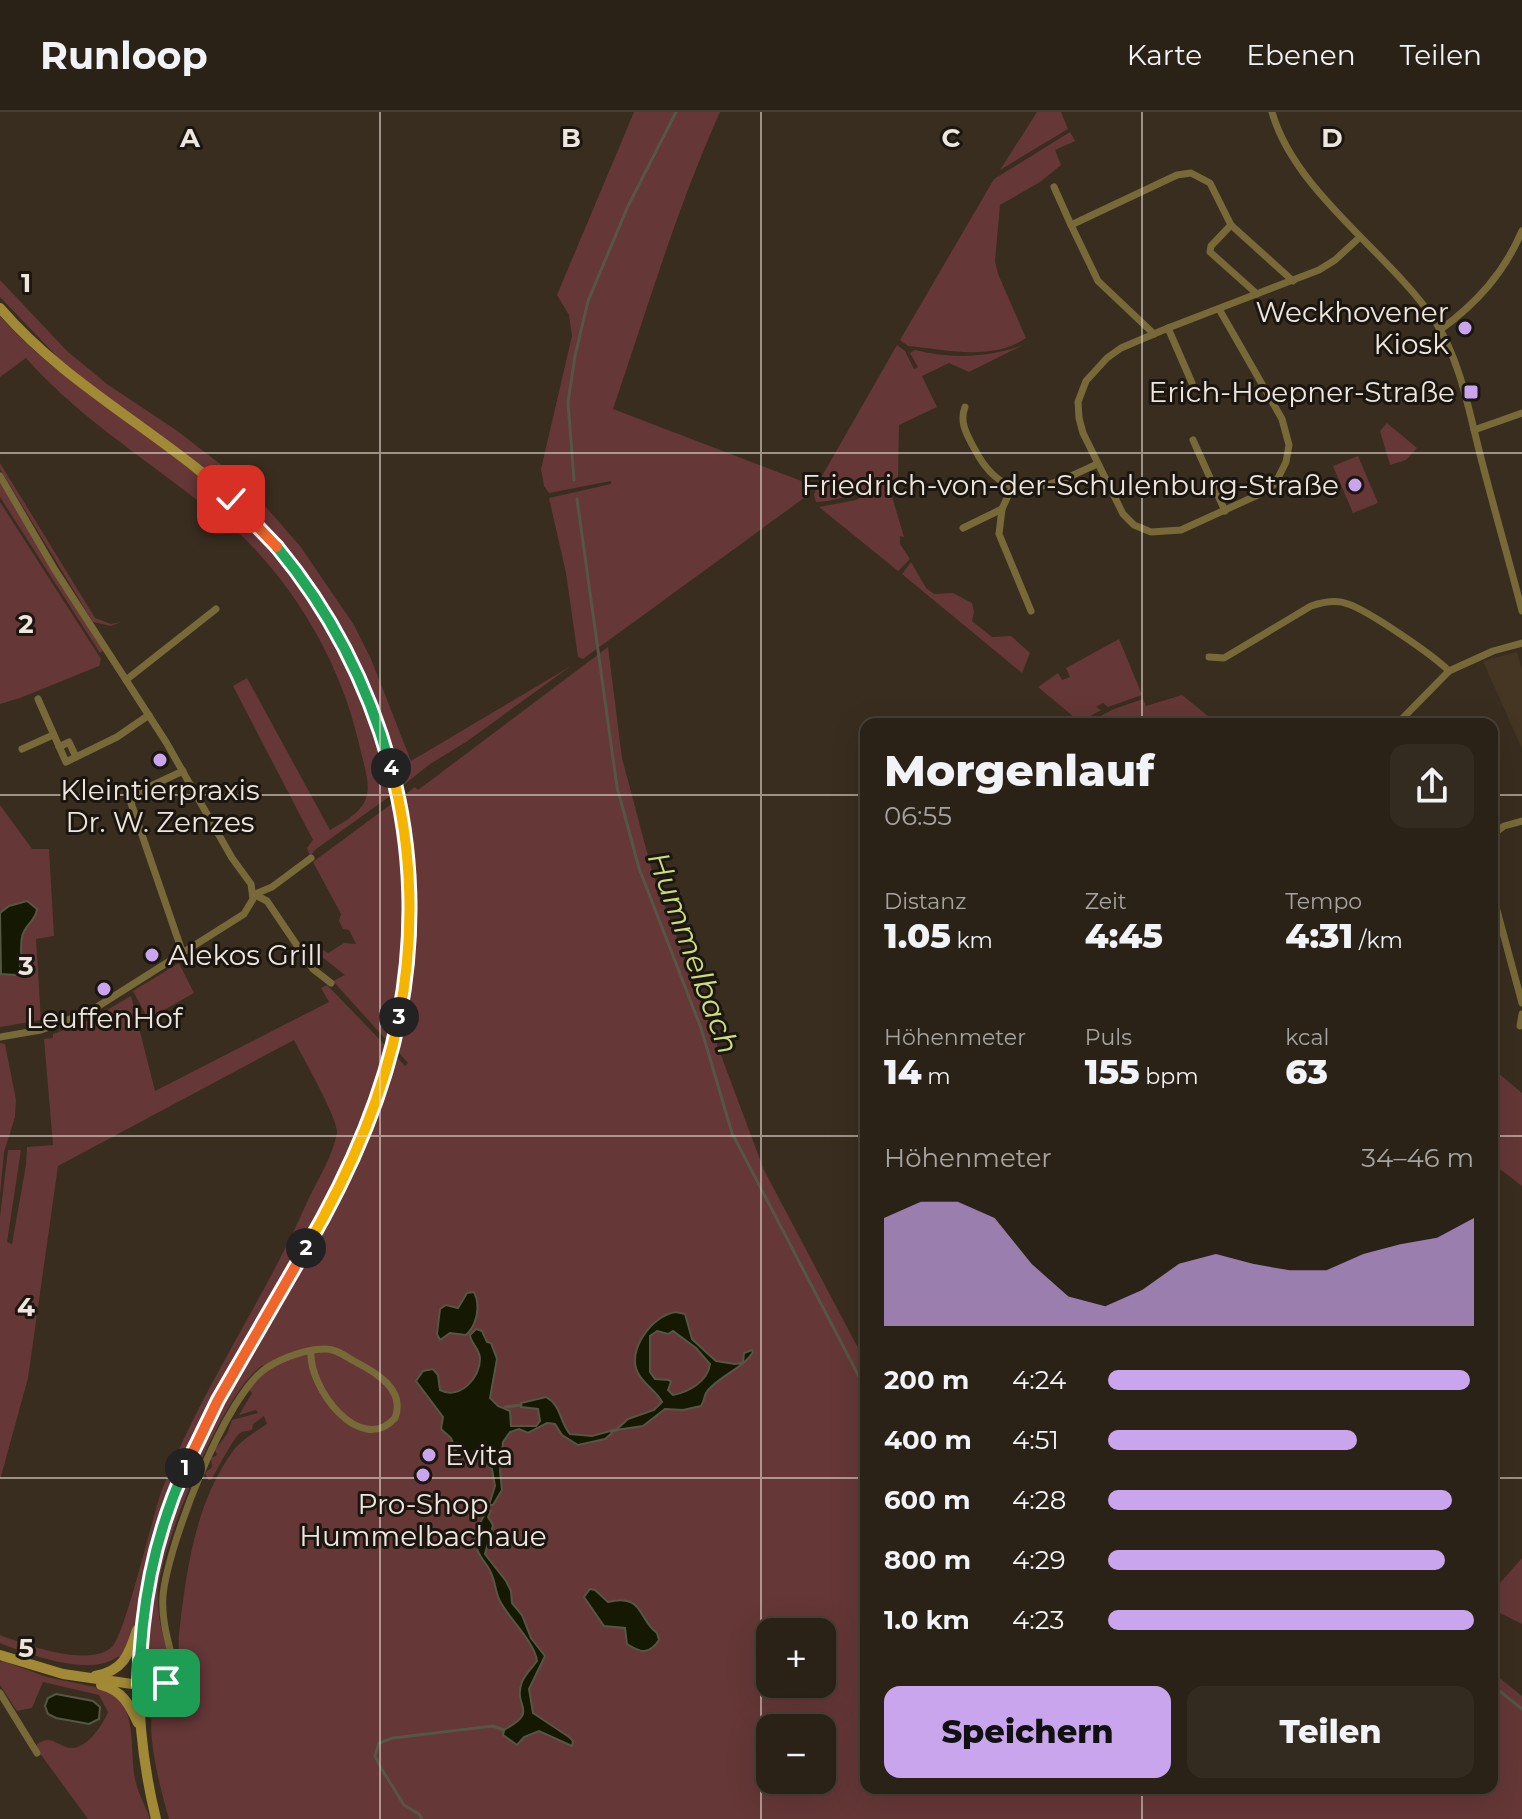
<!DOCTYPE html>
<html lang="de">
<meta charset="utf-8">
<style>
body{margin:0;font-family:Montserrat,sans-serif;background:#332a20;color:#f1f3f6;height:100vh;display:flex;flex-direction:column;font-size:30px;white-space:nowrap}
*{box-sizing:border-box;margin:0}
p{font-size:26px;color:#a6a4a1}
.icon{flex:none;width:44px;height:44px;fill:none;stroke:currentColor;stroke-width:2;stroke-linecap:round;stroke-linejoin:round}
.map{position:relative;flex:1;overflow:hidden}
.sheet{position:absolute;left:860px;top:606px;width:638px;height:1076px;display:flex;flex-direction:column;background:#2b2217;border-radius:16px;box-shadow:0 8px 32px #0002,0 0 0 2px #473f36}
.sheet>*{flex:none}
.buttons{position:absolute;left:756px;top:1506px;display:grid;gap:16px}
.buttons a{display:grid;place-items:center;width:80px;height:80px;border-radius:16px;background:#2b2217;box-shadow:0 8px 32px #0002,0 0 0 2px #473f36;font-size:40px}
.pin{position:absolute;display:grid;place-items:center;width:68px;height:68px;color:#fff;margin:-34px;border-radius:16px;box-shadow:0 4px 12px #0006}
.km{position:absolute;width:40px;height:40px;margin:-20px;border-radius:50%;background:#222;color:#fff;font-size:22px;line-height:40px;text-align:center}
.round{display:grid;place-items:center;flex:none;width:84px;height:84px;border-radius:16px;background:#332a20}
.headline{display:flex;align-items:center;justify-content:space-between;height:136px;padding:0 24px}
h1{font-size:44px;font-weight:800;line-height:60px}
.figures{display:grid;grid-template-columns:repeat(3,1fr);gap:12px;height:136px;padding:8px 24px}
.figures div{display:grid;align-content:center}
.figures b{font-size:34px;font-weight:800}
.figures small{font-size:22px;font-weight:400}
.figures p{font-size:22px}
.chart{height:224px;padding:16px 24px}
.chart p{display:flex;justify-content:space-between}
.chart svg{width:100%;height:144px;margin-top:8px;fill:#c9a5ee;opacity:.7}
.primary-button{display:flex;gap:16px;margin-top:auto;padding:16px 24px}
.primary-button a{flex:1;height:92px;border-radius:16px;background:#c9a5ee;color:#111;font-size:32px;font-weight:800;line-height:92px;text-align:center}
.primary-button a+a{background:#332a20;color:#f1f3f6}
ul{padding:0 24px;list-style:none;font-size:26px}
li{display:grid;grid-template-columns:128px 96px 1fr;align-items:center;height:60px}
li i{height:20px;border-radius:10px;background:#c9a5ee}
header{display:flex;align-items:center;gap:48px;box-sizing:border-box;height:112px;padding:0 40px;background:#2b2217;border-bottom:2px solid #473f36}
header strong{font-size:38px}
nav{display:flex;gap:44px;margin-inline-start:auto;font-size:28px}
.map>svg:first-child{display:block}
.built{fill:#453623}
.green{fill:#653737;fill-rule:evenodd}
.water{fill:#151904;stroke:#565645;stroke-width:2;fill-rule:evenodd}
.lines{fill:none;stroke-linecap:round;stroke-linejoin:round}
.stream{stroke:#565645;stroke-width:3}
.minor{stroke:#786938;stroke-width:7}
.secondary{stroke:#a18936;stroke-width:10}
.split-1-casing{stroke:#fff;stroke-width:16}
.split-2-casing{stroke:#fff;stroke-width:16}
.split-3-casing{stroke:#fff;stroke-width:16}
.split-4-casing{stroke:#fff;stroke-width:16}
.split-5-casing{stroke:#fff;stroke-width:16}
.split-6-casing{stroke:#fff;stroke-width:16}
.split-1{stroke:#22a559;stroke-width:10}
.split-2{stroke:#f0652b;stroke-width:10}
.split-3{stroke:#f5b400;stroke-width:10}
.split-4{stroke:#f5b400;stroke-width:10}
.split-5{stroke:#22a559;stroke-width:10}
.split-6{stroke:#f0652b;stroke-width:10}
.grid{fill:none;stroke:#eee5dd;stroke-width:2;stroke-opacity:0.55}
.poi-dot{fill:#c9a5ee;stroke:#1c1610;stroke-width:3}
.labels{text-anchor:middle;stroke-width:6;stroke-linejoin:round;paint-order:stroke}
.poi-label{font-size:28px;fill:#eee5dd;stroke:#1c1610;text-anchor:end}
.water-label{font-size:30px;font-style:italic;fill:#ccdd7a;stroke:#1c1610}
.grid-label{font-size:26px;text-anchor:middle;font-weight:bold;fill:#eee5dd;stroke:#1c1610;stroke-width:6;stroke-linejoin:round;paint-order:stroke}
</style>
<header>
<strong>Runloop</strong>
<nav><a>Karte</a><a>Ebenen</a><a>Teilen</a></nav>
</header>
<div class="map">
<svg width="1522" height="1707" viewBox="0 0 1522 1707">
<rect width="100%" height="100%" fill="#392d1f"/>
<polygon class="built" points="1517,540 1522,558 1522,637 1483,549"/>
<g class="green">
<path d="M634,0h86c-43,96 -73,197 -107,297l199,76 -8,13 -221,161 -5,-2 -12,-84 -17,-75 62,-14v-3l-62,12 -5,-7 -3,-17 31,-133 -3,-21 -12,-20z"/>
<polygon points="1037,0 1061,0 1068,17 1000,58"/>
<path d="M1070,20l5,9 -20,9 6,15 -21,17 -40,23 -5,56 3,13 28,64c-34,23 -79,12 -118,8l-8,-6 94,-161z"/>
<polygon points="0,168 67,239 107,272 176,318 224,355 265,394 300,434 354,513 371,547 411,649 571,554 466,630 430,652 400,676 383,614 354,545 278,429 67,255 0,185"/>
<path d="M0,204c54,61 127,102 190,153 80,64 141,147 179,243 10,26 16,55 24,82l-77,55 -6,7 -3,-8 6,-8 -80,-154 14,-8 83,152c50,-27 40,-40 28,-90 -17,-73 -58,-146 -112,-200 -20,-19 -44,-36 -66,-53 -54,-41 -109,-78 -154,-129l-26,19z"/>
<path d="M897,233l8,6 9,18 4,-2 -8,-14 5,-3c36,9 73,8 108,-5l-54,27 -20,-9 -27,13 15,31 -38,18 -1,52 -10,6 16,54 -4,-1v8l10,15 -12,12 -79,-64 37,-7 16,-8 -1,-4c-18,7 -35,13 -55,14l-2,-7 4,-12z"/>
<polygon points="1387,311 1417,336 1406,348 1390,353 1380,319"/>
<polygon points="1358,344 1378,391 1353,401 1333,354"/>
<polygon points="0,351 95,506 111,512 121,510 111,514 93,510 0,357"/>
<polygon points="0,371 103,539 100,541 0,385"/>
<polygon points="0,390 101,547 99,554 20,586 0,592"/>
<polygon points="911,450 926,476 934,482 953,481 972,491 974,500 972,509 992,525 1011,524 1030,541 1022,561 902,462"/>
<polygon points="1119,527 1142,583 1108,595 1103,591 1096,595 1101,598 1080,610 1038,575 1058,561 1062,568 1070,565 1066,556"/>
<path d="M608,535l14,111 30,113 112,299 102,193v425h626v-116l30,24v123h-1353c-7,-25 -28,-99 -12,-120l-1,-3c7,-4 16,-6 20,-13 7,-14 1,-34 3,-49 7,-62 16,-131 54,-183 8,-11 22,-19 34,-27l-3,-8 -11,8 -1,6c-4,1 -9,1 -12,3 -8,7 -22,36 -29,47h-3l-3,-7 7,-6 -1,-9 6,-3 -2,-5 12,-16 5,-14 26,-7 -2,-3 -17,5 13,-22 -3,-3 17,-19 -3,-6c-39,24 -102,179 -105,227 -1,21 3,40 10,60l-6,6 -16,5 2,-62 15,-60 16,-46 52,-109 81,-141 76,-166 7,-24 10,11 3,-3 -12,-13c19,-85 22,-168 6,-253l13,-10 3,3zM770,1520h52v52h-52zM770,1616h52v52h-52z"/>
<polygon points="1182,583 1218,612 1085,612 1114,597 1143,587 1146,594"/>
<path d="M394,690c16,81 11,160 -5,241l-56,-62 12,-6 -28,-22 6,-3 5,3 16,-10 12,1 -7,-14 -6,-1 -4,-8 2,-7 -28,-52z"/>
<polygon points="0,693 32,737 49,737 54,824 36,827 41,908 0,915"/>
<polygon points="179,851 194,881 148,907 133,879"/>
<path d="M327,873l61,63 -15,48 -32,77 -130,231 -65,165 -9,48 -11,36 -3,4h-6c-27,20 -87,-2 -117,-14v-8c27,10 86,32 111,13 14,-10 41,-133 52,-161 39,-100 102,-188 145,-287 10,-21 25,-45 29,-67 2,-13 -35,-77 -43,-93l-236,126 -30,212 -28,102v-263l8,-67h13l-14,92 5,2 14,-79 1,-18 26,-2 -9,-106 9,-1v-4l35,-13 43,-25 24,95 174,-89 -8,-14z"/>
<polygon points="0,931 5,932 16,988 15,1005 4,1040 0,1083"/>
<polygon points="1492,956 1522,981 1522,1074 1492,1051"/>
<polygon points="1522,1446 1522,1512 1492,1497 1492,1480"/>
<path d="M3,1549l44,16 62,13c31,19 19,63 27,93 3,12 10,24 14,36h-62l-52,-71 1,-4c13,-8 16,-2 29,3 18,7 36,-21 42,-35l-9,-17 -56,-13 -11,26 -15,3 -17,-26v-23z"/>
</g>
<g class="water">
<path d="M27,789l10,8c-1,12 -13,16 -15,28 -3,15 3,26 -6,38l-15,-1 -1,-61 9,-7z"/>
<path d="M474,1180c7,14 3,33 -8,43l-16,-2 -10,7 -3,-6 3,-25 6,-4 12,3 9,-15z"/>
<path d="M676,1200l9,2 7,25 15,14 9,8 19,3 8,-1 1,-10 8,-3 1,2c-10,17 -38,26 -47,41 -2,4 -2,9 -5,13l-18,4 -18,-1 -22,17 -27,4 12,-11 26,-9 8,-8c-5,-11 -18,-17 -24,-29 -12,-22 14,-58 38,-61zM657,1219l11,3 5,-3 23,17 14,16c-2,17 -21,28 -37,31l-5,-5 3,-8 -2,-2 -14,-1 -5,-7v-36z"/>
<path d="M476,1217l6,2 5,11 4,1 6,16 -7,39 8,8 12,5 1,15h25l4,-5 -2,-12 -17,-2v-4l25,-6c16,9 13,24 24,37l22,2 18,-5 2,2 -7,6 -27,6 -16,-10 -7,-11 -8,-1 -19,10 -9,-4 -9,3 -7,10 -3,29 2,19 -9,15h-4l6,-19 -3,-17 -13,-10 -21,-3 -7,-18 -10,-9 2,-12 -27,-36 7,-10 10,-2 5,6 2,15c20,10 40,-12 40,-31 0,-10 -9,-15 -10,-24z"/>
<path d="M487,1398l4,1 -3,6 5,8 -8,29 21,27 5,10 1,12 10,12 9,23 14,18 -16,33 4,24 36,24 4,4 -1,5 -33,-15 -15,6 -7,8 -14,-10 1,-5c37,-21 8,-21 18,-48 3,-8 10,-14 15,-21 -2,-18 -27,-42 -36,-58 -6,-10 -5,-20 -10,-30 -2,-6 -7,-11 -10,-16 -11,-17 -3,-31 6,-47z"/>
<path d="M590,1477l5,1 13,12c36,-9 30,18 49,31l2,7c-10,15 -18,13 -32,4l-2,-16 -21,-2 -20,-29z"/>
<polygon points="56,1582 93,1589 100,1595 99,1607 89,1612 56,1606 48,1602 45,1594 48,1586"/>
</g>
<g class="lines">
<g class="stream">
<polyline points="574,368 568,290 575,244 588,189 628,94 676,0"/>
<polyline points="577,387 617,675 639,756 701,916 732,1021 866,1278"/>
<polyline points="505,1295 521,1293"/>
<polyline points="611,1319 616,1318"/>
<polyline points="1492,1573 1522,1597"/>
<polyline points="422,1707 419,1702 404,1693 381,1656 375,1644 379,1631 393,1626 493,1614 504,1618"/>
</g>
<g class="minor">
<path d="M1272,0c23,81 118,141 163,209 26,41 34,91 46,137 13,51 28,102 41,153"/>
<polyline points="1054,75 1071,113"/>
<polyline points="1231,113 1211,134 1210,140 1257,182"/>
<polyline points="1219,197 1282,307 1289,333 1286,350 1275,372 1260,382 1181,418 1151,420 1134,413 1123,402 1083,321 1079,306 1078,290 1086,269 1107,246 1121,236 1168,216 1319,158 1335,148 1360,125"/>
<polyline points="1168,216 1192,271"/>
<path d="M1440,218c37,-27 64,-57 82,-99"/>
<polyline points="1154,222 1098,169 1071,113 1177,63 1191,61 1210,71 1231,113 1293,169"/>
<path d="M965,295c-6,15 2,28 9,41 32,63 73,39 123,16"/>
<polyline points="1474,318 1522,301"/>
<polyline points="1193,328 1225,399"/>
<polyline points="0,364 55,458 166,630 232,746 251,772 253,787 244,802 89,900 41,918 0,925"/>
<polyline points="1012,375 1002,397 999,422 1031,499"/>
<polyline points="963,416 1002,397"/>
<path d="M1209,545l15,1 87,-52c12,-4 25,-7 37,-2 21,7 85,51 101,67"/>
<polyline points="126,568 216,497"/>
<polyline points="38,587 66,650 117,625 149,603"/>
<polyline points="1397,612 1449,559 1493,539 1522,531"/>
<polyline points="59,635 69,630 76,645"/>
<polyline points="22,637 53,623"/>
<polyline points="1492,723 1504,714 1522,709"/>
<polyline points="1492,780 1522,891"/>
<polyline points="253,782 267,789 313,857 331,871"/>
<polyline points="255,782 272,775 311,746"/>
<polyline points="182,839 131,691 138,680 183,659"/>
<polyline points="1520,914 1522,902"/>
<path d="M139,1573l23,-1 12,-9 1,-7c-6,-23 -14,-48 -12,-72 4,-49 63,-204 105,-229 16,-10 39,-18 58,-18 10,0 19,7 28,12 21,11 52,28 41,57 -35,39 -87,-31 -84,-67"/>
<polyline points="0,1581 37,1641"/>
</g>
<g class="secondary">
<path d="M0,196c55,64 129,107 195,159 50,40 93,88 127,142 87,138 110,311 62,467 -16,56 -43,108 -70,159 -56,101 -126,197 -157,309 -25,90 -23,185 -1,275"/>
<polyline points="0,1543 63,1562 139,1573"/>
<path d="M95,1564c28,-5 34,-21 42,-46"/>
<path d="M101,1573c22,6 28,19 37,38"/>
</g>
</g>
<g class="lines">
<defs>
<path id="split-1" d="M166,1571l-11,3 -16,-1c2,-78 14,-145 46,-217"/>
<polyline id="split-2" points="185,1356 218,1288 306,1136"/>
<path id="split-3" d="M306,1136c42,-72 77,-149 93,-231"/>
<path id="split-4" d="M391,656c22,81 24,167 8,249"/>
<path id="split-5" d="M277,435c54,65 92,140 114,221"/>
<polyline id="split-6" points="231,387 277,435"/>
</defs>
<use href="#split-1" class="split-1-casing"/>
<use href="#split-2" class="split-2-casing"/>
<use href="#split-3" class="split-3-casing"/>
<use href="#split-4" class="split-4-casing"/>
<use href="#split-5" class="split-5-casing"/>
<use href="#split-6" class="split-6-casing"/>
<use href="#split-1" class="split-1"/>
<use href="#split-2" class="split-2"/>
<use href="#split-3" class="split-3"/>
<use href="#split-4" class="split-4"/>
<use href="#split-5" class="split-5"/>
<use href="#split-6" class="split-6"/>
</g>
<path class="grid" d="M380,0v1707M761,0v1707M1142,0v612M0,341h1522M0,683h866M1492,683h30M0,1024h866M1492,1024h30M0,1366h866M1492,1366h30M1142,1676v31"/>
<g class="poi-dot">
<circle cx="1465" cy="216" r="8"/>
<rect x="1463" y="272" width="16" height="16" rx="4"/>
<circle cx="1355" cy="373" r="8"/>
<circle cx="160" cy="648" r="8"/>
<circle cx="152" cy="843" r="8"/>
<circle cx="104" cy="877" r="8"/>
<circle cx="429" cy="1343" r="8"/>
<circle cx="423" cy="1363" r="8"/>
</g>
<g class="labels">
<g class="poi-label">
<text x="1449" y="210">Weckhovener<tspan x="1449" dy="32">Kiosk</tspan></text>
<text x="1455" y="290">Erich-Hoepner-Straße</text>
<text x="1339" y="383">Friedrich-von-der-Schulenburg-Straße</text>
<text x="160" y="688" text-anchor="middle">Kleintierpraxis<tspan x="160" dy="32">Dr. W. Zenzes</tspan></text>
<text x="168" y="853" text-anchor="start">Alekos Grill</text>
<text x="104" y="916" text-anchor="middle">LeuffenHof</text>
<text x="445" y="1353" text-anchor="start">Evita</text>
<text x="423" y="1402" text-anchor="middle">Pro-Shop<tspan x="423" dy="32">Hummelbachaue</tspan></text>
</g>
<g class="water-label">
<text transform="translate(693 841) rotate(70)" y="10">Hummelbach</text>
</g>
</g>
<g class="grid-label">
<text x="190" y="35">A</text>
<text x="571" y="35">B</text>
<text x="951" y="35">C</text>
<text x="1332" y="35">D</text>
<text x="26" y="180">1</text>
<text x="26" y="521">2</text>
<text x="26" y="863">3</text>
<text x="26" y="1204">4</text>
<text x="26" y="1545">5</text>
</g>
</svg>
<div class="buttons">
<a>+</a>
<a>−</a>
</div>
<div class="pin" style="left:166px;top:1571px;background:#1e9e55"><svg class="icon" aria-label="arrive" viewBox="0 0 24 24"><path d="M6 21V4h12l-3 4 3 4H6"/></svg></div>
<div class="pin" style="left:231px;top:387px;background:#d93025"><svg class="icon" aria-label="check" viewBox="0 0 24 24"><path d="M5 12l5 5 9-10"/></svg></div>
<b class="km" style="left:185px;top:1356px">1</b>
<b class="km" style="left:306px;top:1136px">2</b>
<b class="km" style="left:399px;top:905px">3</b>
<b class="km" style="left:391px;top:656px">4</b>
<section class="sheet">
<div class="headline"><div><h1>Morgenlauf</h1><p>06:55</p></div><a class="round"><svg class="icon" aria-label="share" viewBox="0 0 24 24"><path d="M12 15V3M7 8l5-5 5 5M5 13v7h14v-7"/></svg></a></div>
<div class="figures">
<div><p>Distanz</p><b>1.05<small> km</small></b></div>
<div><p>Zeit</p><b>4:45</b></div>
<div><p>Tempo</p><b>4:31<small> /km</small></b></div>
</div>
<div class="figures">
<div><p>Höhenmeter</p><b>14<small> m</small></b></div>
<div><p>Puls</p><b>155<small> bpm</small></b></div>
<div><p>kcal</p><b>63</b></div>
</div>
<div class="chart"><p><span>Höhenmeter</span>34–46 m</p>
<svg viewBox="0 0 160 44" preserveAspectRatio="none"><path d="M0 44V11L10 6L20 6L30 11L40 25L50 35L60 38L70 33L80 25L90 22L100 25L110 27L120 27L130 22L140 19L150 17L160 11V44z"/></svg>
</div>
<ul>
<li><b>200 m</b>4:24<i style="width:99%"></i></li>
<li><b>400 m</b>4:51<i style="width:68%"></i></li>
<li><b>600 m</b>4:28<i style="width:94%"></i></li>
<li><b>800 m</b>4:29<i style="width:92%"></i></li>
<li><b>1.0 km</b>4:23<i style="width:100%"></i></li>
</ul>
<div class="primary-button"><a>Speichern</a><a>Teilen</a></div>
</section>
</div>
